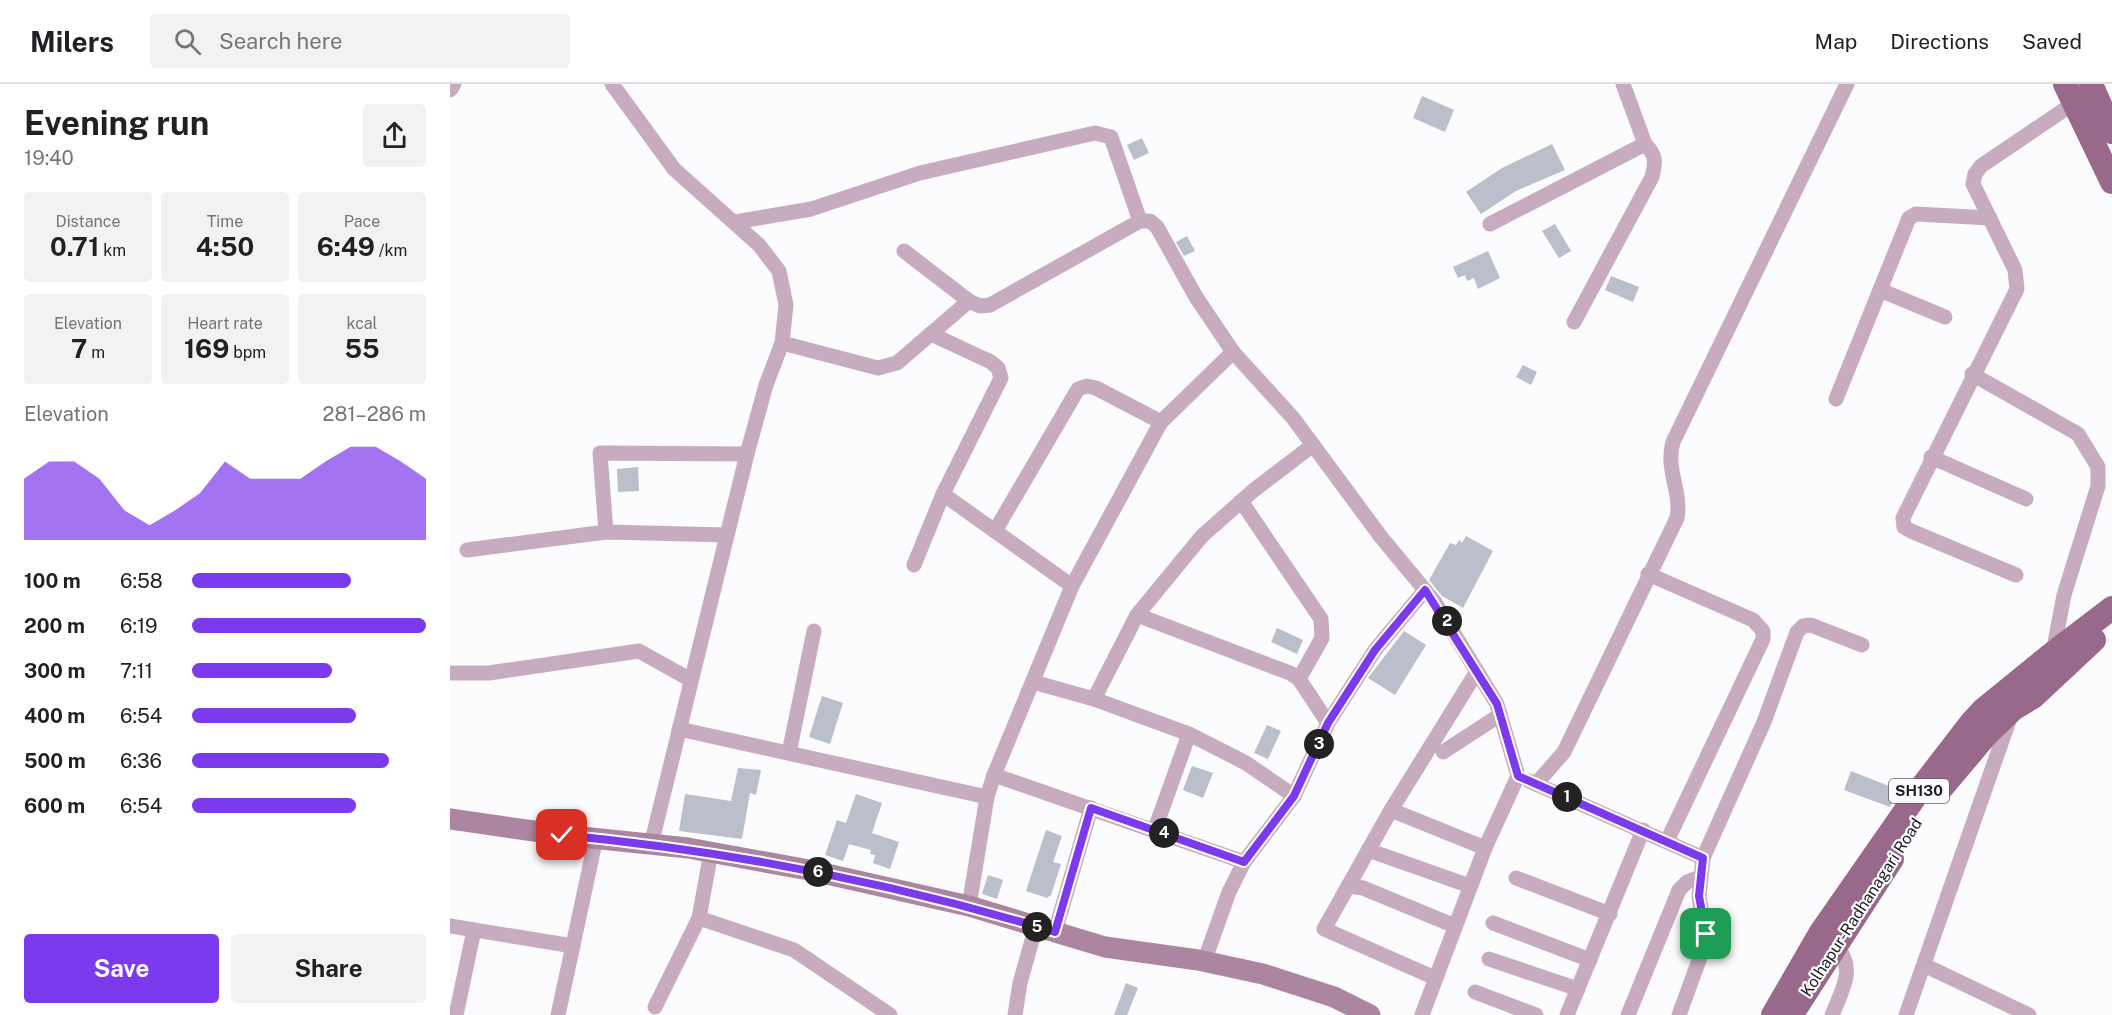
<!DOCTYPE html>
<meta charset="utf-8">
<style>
body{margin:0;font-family:"Public Sans",sans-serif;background:#f2f2f2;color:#202124;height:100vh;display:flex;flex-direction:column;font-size:22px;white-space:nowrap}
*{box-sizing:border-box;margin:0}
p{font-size:20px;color:#757577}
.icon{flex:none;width:33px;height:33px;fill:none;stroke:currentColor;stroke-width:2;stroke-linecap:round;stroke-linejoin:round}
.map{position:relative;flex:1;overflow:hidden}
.sheet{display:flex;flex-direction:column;background:#fff;width:450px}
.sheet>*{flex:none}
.pin{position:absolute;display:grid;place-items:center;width:51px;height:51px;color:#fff;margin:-26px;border-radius:12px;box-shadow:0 3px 9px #0006}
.km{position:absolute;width:30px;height:30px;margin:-15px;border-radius:50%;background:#222;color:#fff;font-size:16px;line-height:30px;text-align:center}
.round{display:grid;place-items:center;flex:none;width:63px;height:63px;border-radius:6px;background:#f2f2f2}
.overview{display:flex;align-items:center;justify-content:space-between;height:102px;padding:0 24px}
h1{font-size:33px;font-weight:700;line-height:45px}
.figures{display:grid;grid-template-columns:repeat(3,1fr);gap:9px;height:102px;padding:6px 24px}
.figures div{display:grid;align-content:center;border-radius:6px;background:#f2f2f2;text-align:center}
.figures b{font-size:26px;font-weight:700}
.figures small{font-size:16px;font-weight:400}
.figures p{font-size:16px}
.chart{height:168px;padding:12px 24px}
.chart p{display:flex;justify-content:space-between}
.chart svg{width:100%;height:108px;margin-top:6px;fill:#7c3aed;opacity:.7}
.action{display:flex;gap:12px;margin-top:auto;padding:12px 24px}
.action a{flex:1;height:69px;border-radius:6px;background:#7c3aed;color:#fff;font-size:24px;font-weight:700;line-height:69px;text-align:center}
.action a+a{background:#f2f2f2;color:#202124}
ul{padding:0 24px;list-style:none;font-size:20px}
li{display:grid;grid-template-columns:96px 72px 1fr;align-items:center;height:45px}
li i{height:15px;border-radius:8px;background:#7c3aed}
header{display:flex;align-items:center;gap:36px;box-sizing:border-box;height:84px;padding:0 30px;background:#fff;border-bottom:2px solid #e0e0e0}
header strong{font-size:28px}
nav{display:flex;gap:33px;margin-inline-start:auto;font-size:21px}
.search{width:420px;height:54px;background:#f2f2f2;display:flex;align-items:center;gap:15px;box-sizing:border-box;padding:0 21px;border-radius:6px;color:#757577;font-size:22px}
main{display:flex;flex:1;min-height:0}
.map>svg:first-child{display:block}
.building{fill:#babfcb}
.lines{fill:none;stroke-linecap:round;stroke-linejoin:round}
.street{stroke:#c7acbf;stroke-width:15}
.secondary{stroke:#ac85a1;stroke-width:21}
.primary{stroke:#98698b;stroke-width:24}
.route-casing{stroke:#fff;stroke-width:12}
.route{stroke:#7c3aed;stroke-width:8}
.labels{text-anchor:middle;stroke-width:4.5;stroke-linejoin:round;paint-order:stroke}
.shield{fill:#fcfbfe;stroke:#605f63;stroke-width:1.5}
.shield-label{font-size:15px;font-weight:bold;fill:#1d1c20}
.street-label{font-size:16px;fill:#1d1c20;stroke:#fcfbfe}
</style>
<header>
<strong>Milers</strong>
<div class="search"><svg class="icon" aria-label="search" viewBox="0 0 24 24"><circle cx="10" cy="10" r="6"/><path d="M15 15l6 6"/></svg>Search here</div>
<nav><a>Map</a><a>Directions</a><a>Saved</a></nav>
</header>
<main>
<section class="sheet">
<div class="overview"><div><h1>Evening run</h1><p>19:40</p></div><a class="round"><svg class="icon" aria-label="share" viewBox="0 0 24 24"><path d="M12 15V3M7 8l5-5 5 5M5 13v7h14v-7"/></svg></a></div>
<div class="figures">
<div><p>Distance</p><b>0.71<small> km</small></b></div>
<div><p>Time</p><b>4:50</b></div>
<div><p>Pace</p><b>6:49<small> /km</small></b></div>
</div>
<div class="figures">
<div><p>Elevation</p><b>7<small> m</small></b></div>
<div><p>Heart rate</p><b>169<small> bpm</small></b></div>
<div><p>kcal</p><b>55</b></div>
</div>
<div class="chart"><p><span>Elevation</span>281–286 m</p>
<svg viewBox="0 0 160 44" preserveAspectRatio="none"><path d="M0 44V19L10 12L20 12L30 19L40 32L50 38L60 32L70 25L80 12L90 19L100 19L110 19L120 12L130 6L140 6L150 12L160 19V44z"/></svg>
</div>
<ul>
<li><b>100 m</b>6:58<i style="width:68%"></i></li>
<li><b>200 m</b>6:19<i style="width:100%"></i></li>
<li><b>300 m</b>7:11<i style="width:60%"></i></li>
<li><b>400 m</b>6:54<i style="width:70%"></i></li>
<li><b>500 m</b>6:36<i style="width:84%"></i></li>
<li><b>600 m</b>6:54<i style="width:70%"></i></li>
</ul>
<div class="action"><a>Save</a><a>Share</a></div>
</section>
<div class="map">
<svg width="1662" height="931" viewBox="0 0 1662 931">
<rect width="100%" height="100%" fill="#fcfbfe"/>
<g class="building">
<polygon points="972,12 1004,26 995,48 963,34"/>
<polygon points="692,54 699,69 684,76 677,61"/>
<polygon points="1102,60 1115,86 1066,107 1031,130 1016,108 1052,84"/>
<polygon points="1105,140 1121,167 1109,174 1092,147"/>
<polygon points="737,152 745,167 734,172 726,158"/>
<polygon points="1038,167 1050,194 1028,205 1024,194 1017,197 1015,191 1008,194 1003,183"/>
<polygon points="1161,192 1189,203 1183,218 1155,206"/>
<polygon points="1073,281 1087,288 1081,301 1066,293"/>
<polygon points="188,383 189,407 168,408 167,385"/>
<polygon points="1016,452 1043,467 1013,524 992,512 979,496 1000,459 1006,461 1009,456 1012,459"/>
<polygon points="827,544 853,556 847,570 821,558"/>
<polygon points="954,547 976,561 945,611 918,594"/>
<polygon points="372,612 393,619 380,660 359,653"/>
<polygon points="817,641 831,647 818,675 804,669"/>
<polygon points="742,682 763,689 753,714 733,706"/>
<polygon points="288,684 311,686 306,711 300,709 292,755 229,747 235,710 281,717"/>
<polygon points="1401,687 1449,706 1440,723 1394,706"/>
<polygon points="406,710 432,719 422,749 449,758 440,785 423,779 425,771 420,770 421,766 399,760 393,777 375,771 387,736 396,739"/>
<polygon points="596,746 612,752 603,778 611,780 601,811 597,814 576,807"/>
<polygon points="538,791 553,796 547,815 532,810"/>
<polygon points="676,899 688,904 677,931 664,931"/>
</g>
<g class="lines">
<g class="street">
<polyline points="162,0 224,85 309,161 329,187 336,221 332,259 316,301 297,370 201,761"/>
<polyline points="1173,0 1195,60"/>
<polyline points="0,6 4,0"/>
<polyline points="285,138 361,125 470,89 645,49 661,53 690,137"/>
<path d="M1040,140l155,-80c11,11 11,17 7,33l-78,145"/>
<polyline points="454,167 519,217 530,222 540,221 690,137 700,137 707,143 746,213 783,268 843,334 931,453 984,517 1047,620 1068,692 1035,764 972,931"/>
<polyline points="1430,206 1495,233"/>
<polyline points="332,259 428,284 447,279 519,217"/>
<polyline points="1522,290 1628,350 1648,383 1648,402 1614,511 1603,569"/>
<polyline points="1386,315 1459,134 1466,130 1540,134"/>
<polyline points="1481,373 1576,415"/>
<polyline points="493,410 622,502"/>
<polyline points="791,417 871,535 872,554 849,595"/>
<polyline points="545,447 628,305 637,302 646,304 711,338"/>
<polyline points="156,448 150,369 297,370"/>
<polyline points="17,466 156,448 277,451"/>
<polyline points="464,481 493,410 551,294 548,284 541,278 481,250"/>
<polyline points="1198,490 1303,536 1313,547 1313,555 1217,757"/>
<polyline points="1566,491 1461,447 1454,443 1453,434 1567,205 1565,186 1523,100 1525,90 1531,82 1624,19"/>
<polyline points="687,531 840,589 849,595 878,639"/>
<polyline points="0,589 39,589 189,567 241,596"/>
<polyline points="583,598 644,615 687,531 752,452 804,406 863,361"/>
<polyline points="644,615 739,650 796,679 844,712"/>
<polyline points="229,645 537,713"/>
<polyline points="993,668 1050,631"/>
<polyline points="339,669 364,547"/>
<polyline points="544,691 794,778"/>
<polyline points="1079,697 1253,774 1314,638 1347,548 1353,542 1361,541 1412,561"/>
<path d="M1086,700l28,-32 113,-234c5,-26 -12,-49 -4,-76l174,-358"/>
<polyline points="941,726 1035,764"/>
<polyline points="705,745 739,650"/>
<polyline points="918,766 1020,802"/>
<polyline points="1066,794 1160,830"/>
<polyline points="898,802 913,804 1005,842"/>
<polyline points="519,822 537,713 544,691 622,502 711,338 783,268"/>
<polyline points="249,834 344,866 440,931"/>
<polyline points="1043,839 1140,876"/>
<polyline points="0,842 123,862"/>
<polyline points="605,848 641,724"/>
<polyline points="1039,875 1128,905"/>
<polyline points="754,878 779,808 794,778 844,712 878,639 925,566 975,506"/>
<polyline points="1474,881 1579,931"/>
<polyline points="985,894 874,845 941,726 1026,589"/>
<polyline points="1025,908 1086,931"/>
<polyline points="205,923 249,834 261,768"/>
<polyline points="6,931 24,846"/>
<polyline points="108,931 146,754"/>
<polyline points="565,931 570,899 586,842"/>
<polyline points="1117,931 1193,746"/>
<polyline points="1178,931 1229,806 1237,798 1250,793"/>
<polyline points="1229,931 1256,857 1249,812 1253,774"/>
<path d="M1382,931c11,-27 24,-45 4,-71"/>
<polyline points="1456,931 1561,631"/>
</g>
<polyline class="secondary" points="0,735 112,751 238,764 359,786 519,822 655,863 748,876 813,890 884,913 920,931"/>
<g class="primary">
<polyline points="1615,0 1662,98"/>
<polyline points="1641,0 1662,48"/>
<polyline points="1489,707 1537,650 1563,625 1583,613 1644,556"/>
<polyline points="1342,930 1442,775"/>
<polyline points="1323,931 1371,848 1474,700 1521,639 1534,625 1603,569 1662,524"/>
</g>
</g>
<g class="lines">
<defs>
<path id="route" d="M112,751c167,16 332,48 493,97l36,-124 153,54 50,-66 34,-73 47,-73 50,-60 72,114 21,72 185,82 -4,38 7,38"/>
</defs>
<use href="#route" class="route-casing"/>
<use href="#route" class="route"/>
</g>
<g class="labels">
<rect class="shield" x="1439" y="695" width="60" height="24" rx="4.5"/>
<g class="shield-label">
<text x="1469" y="712">SH130</text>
</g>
<g class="street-label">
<text transform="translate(1411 823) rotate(-57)" y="6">Kolhapur-Radhanagari Road</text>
</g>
</g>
</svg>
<div class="pin" style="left:1256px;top:850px;background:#1e9e55"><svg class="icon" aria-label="arrive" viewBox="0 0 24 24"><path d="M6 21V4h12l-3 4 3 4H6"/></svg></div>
<div class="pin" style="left:112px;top:751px;background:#d93025"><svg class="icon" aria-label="check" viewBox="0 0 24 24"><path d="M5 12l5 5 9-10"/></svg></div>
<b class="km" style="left:1117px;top:713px">1</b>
<b class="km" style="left:997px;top:537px">2</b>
<b class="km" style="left:869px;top:660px">3</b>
<b class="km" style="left:714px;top:749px">4</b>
<b class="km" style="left:587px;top:843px">5</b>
<b class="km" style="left:368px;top:788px">6</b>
</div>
</main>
